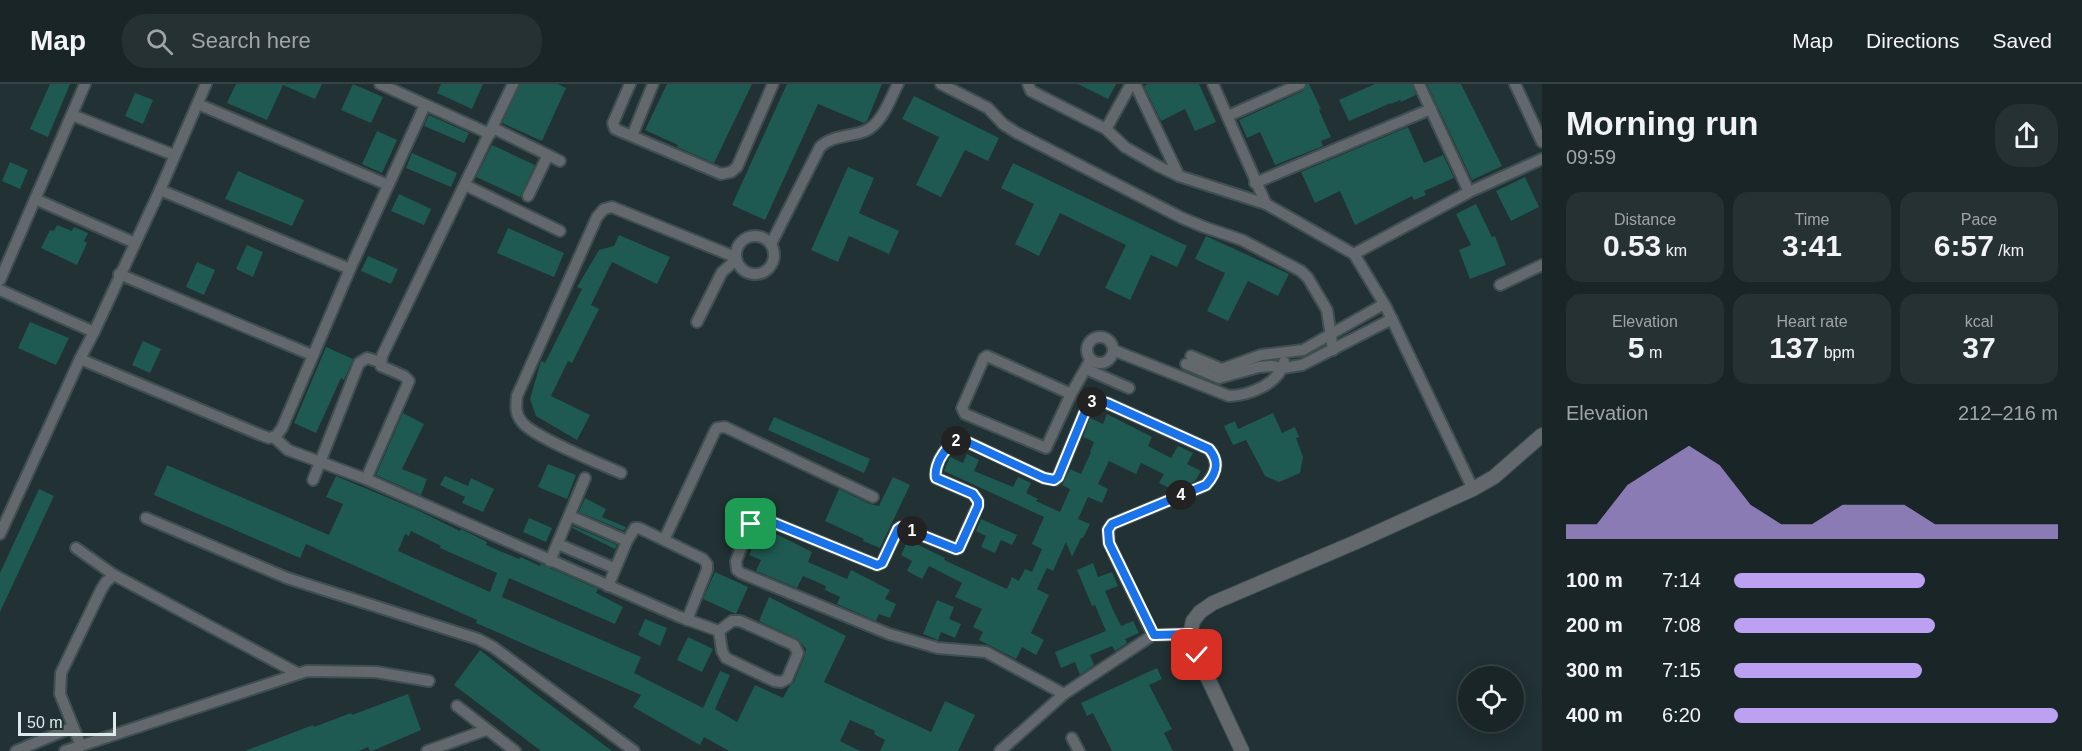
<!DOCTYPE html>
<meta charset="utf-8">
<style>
body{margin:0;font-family:Helvetica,sans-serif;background:#263133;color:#f1f3f6;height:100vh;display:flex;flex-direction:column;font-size:22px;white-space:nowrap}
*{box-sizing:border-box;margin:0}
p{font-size:20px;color:#9fa5a7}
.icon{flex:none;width:33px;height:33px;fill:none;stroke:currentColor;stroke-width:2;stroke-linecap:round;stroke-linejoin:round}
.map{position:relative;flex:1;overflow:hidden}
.sheet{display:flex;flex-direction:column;background:#192527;width:540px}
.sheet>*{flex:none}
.buttons{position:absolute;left:1458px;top:582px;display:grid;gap:12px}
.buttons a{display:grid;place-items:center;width:66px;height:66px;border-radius:50%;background:#192527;box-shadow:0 3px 15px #0003,0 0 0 2px #374244;font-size:30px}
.scale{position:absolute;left:18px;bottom:15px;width:98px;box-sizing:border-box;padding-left:6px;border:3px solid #dee9ea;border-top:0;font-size:16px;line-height:21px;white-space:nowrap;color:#dee9ea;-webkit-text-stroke:4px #213134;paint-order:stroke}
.pin{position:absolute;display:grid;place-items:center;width:51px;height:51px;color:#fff;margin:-26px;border-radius:12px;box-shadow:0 3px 9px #0006}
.km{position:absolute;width:30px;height:30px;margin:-15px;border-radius:50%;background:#222;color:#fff;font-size:16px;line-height:30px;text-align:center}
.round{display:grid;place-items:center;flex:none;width:63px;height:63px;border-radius:24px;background:#263133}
.summary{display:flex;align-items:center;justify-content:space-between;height:102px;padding:0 24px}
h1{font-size:33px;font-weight:700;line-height:45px}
.figures{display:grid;grid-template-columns:repeat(3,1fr);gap:9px;height:102px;padding:6px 24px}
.figures div{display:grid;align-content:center;border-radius:15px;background:#263133;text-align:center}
.figures b{font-size:30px;font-weight:700}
.figures small{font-size:16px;font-weight:400}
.figures p{font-size:16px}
.chart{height:168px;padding:12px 24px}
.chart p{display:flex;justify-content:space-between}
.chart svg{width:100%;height:108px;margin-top:6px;fill:#bca0f2;opacity:.7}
ul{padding:0 24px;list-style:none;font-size:20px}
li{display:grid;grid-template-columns:96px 72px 1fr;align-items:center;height:45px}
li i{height:15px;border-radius:8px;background:#bca0f2}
header{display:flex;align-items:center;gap:36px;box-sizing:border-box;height:84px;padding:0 30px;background:#192527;border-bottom:2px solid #374244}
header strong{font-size:28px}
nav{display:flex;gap:33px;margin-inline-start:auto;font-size:21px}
.search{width:420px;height:54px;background:#263133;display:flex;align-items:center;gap:15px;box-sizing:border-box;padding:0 21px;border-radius:24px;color:#9fa5a7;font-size:22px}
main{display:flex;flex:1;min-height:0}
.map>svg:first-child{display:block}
.building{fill:#1e5a51;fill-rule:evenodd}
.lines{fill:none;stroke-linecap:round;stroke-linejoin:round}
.minor-casing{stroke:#3f4e51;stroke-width:14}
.tertiary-casing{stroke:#3f4e51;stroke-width:16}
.minor{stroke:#62686c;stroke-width:10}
.tertiary{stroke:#62686c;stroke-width:14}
.route-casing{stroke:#fff;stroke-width:12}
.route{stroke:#1a73e8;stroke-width:8}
</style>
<header>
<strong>Map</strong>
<div class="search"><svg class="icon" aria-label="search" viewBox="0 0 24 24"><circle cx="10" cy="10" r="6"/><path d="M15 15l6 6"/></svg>Search here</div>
<nav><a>Map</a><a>Directions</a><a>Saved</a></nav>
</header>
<main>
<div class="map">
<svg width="1542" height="667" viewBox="0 0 1542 667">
<rect width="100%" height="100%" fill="#213134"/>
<g class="building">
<polygon points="50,0 70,0 48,53 30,45"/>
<polygon points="236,0 322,0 315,15 283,1 267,36 227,19"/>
<polygon points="353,0 383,13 371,39 341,26"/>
<polygon points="441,0 483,0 472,25 437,9"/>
<polygon points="520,0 558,0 566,4 542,57 502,39"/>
<polygon points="667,0 752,0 714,79 677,63 678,61 645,46"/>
<polygon points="787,0 882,0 867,37 864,39 818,20 765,136 732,121"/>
<polygon points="1078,0 1116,0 1108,15"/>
<polygon points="1148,0 1199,0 1216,38 1195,47 1185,25 1161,37 1144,2"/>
<polygon points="1307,0 1309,0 1321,25 1319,26 1331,53 1321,57 1323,62 1275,81 1260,48 1247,54 1239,36 1303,7"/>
<polygon points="1375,0 1412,0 1416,11 1401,18 1400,16 1391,20 1391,19 1349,37 1339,16"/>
<polygon points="1427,0 1461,0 1502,82 1472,96"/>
<polygon points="135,9 153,16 143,40 125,32"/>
<polygon points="914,12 999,54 988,77 965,66 941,113 916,101 939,53 902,35"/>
<polygon points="429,31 469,49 464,59 424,42"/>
<polygon points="1408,43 1424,79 1443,71 1454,94 1424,107 1426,111 1414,116 1412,112 1355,141 1340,107 1315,119 1301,88"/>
<polygon points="377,47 397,56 382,89 362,80"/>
<polygon points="492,61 535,81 520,113 476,93"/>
<polygon points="412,69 457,89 451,103 406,84"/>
<polygon points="10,78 28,86 20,105 2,97"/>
<polygon points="1013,79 1187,162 1177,183 1151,171 1130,216 1105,204 1126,161 1060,129 1039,172 1015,160 1034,120 1001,104"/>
<polygon points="848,83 874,94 859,129 899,147 889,170 849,152 838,178 811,166"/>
<polygon points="238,87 304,116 292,142 225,115"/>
<polygon points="1525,93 1539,123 1511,137 1496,107"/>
<polygon points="399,110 431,125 424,141 391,127"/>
<polygon points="1476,120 1492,153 1495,152 1506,181 1470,195 1459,166 1471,161 1456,130"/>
<polygon points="57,141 72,147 74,143 88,149 84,157 87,159 77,181 41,164 50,146 54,147"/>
<polygon points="508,144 564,169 554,193 497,169"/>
<polygon points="619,151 670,173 657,200 612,178 591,221 599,225 572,279 568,277 551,312 590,331 577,356 536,332 530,315 541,277 545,279 582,205 577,203 599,166 614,162"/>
<polygon points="1206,152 1289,190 1278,212 1248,197 1228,237 1207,227 1225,189 1195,175"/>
<polygon points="247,161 263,168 253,193 236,185"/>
<polygon points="368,172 398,185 391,200 361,187"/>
<polygon points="197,178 215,186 204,211 186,203"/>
<polygon points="30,238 69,254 56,281 18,264"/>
<polygon points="143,257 161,265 150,289 132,281"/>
<polygon points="326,263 353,275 344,296 341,294 316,349 294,339"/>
<polygon points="403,329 424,340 402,385 427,395 421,411 376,391"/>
<polygon points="1273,329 1282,349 1295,343 1299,353 1296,354 1303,373 1300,389 1279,398 1265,392 1246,356 1233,361 1224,342 1235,337 1238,345"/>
<polygon points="1107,330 1152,353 1148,362 1171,374 1178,362 1193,369 1187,380 1201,387 1195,397 1187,401 1181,397 1177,405 1174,406 1159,399 1164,390 1141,379 1136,390 1109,377 1098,400 1108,405 1102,419 1088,413 1078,435 1090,440 1083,454 1081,454 1072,473 1066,458 1053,487 1047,484 1037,505 1049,511 1031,549 1044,556 1036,571 1022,563 1016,575 979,556 983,548 973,543 982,525 955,513 962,499 929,482 922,495 907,487 912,477 901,471 908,456 945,474 944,476 1007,505 1012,493 1019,497 1025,485 1032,488 1042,465 1032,460 1044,433 944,387 950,373 963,379 967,370 979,376 974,387 1013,403 1018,393 1031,399 1026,409 1038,415 1036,417 1060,428 1070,405 1062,401 1070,385 1081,390 1091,368 1090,368 1094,358 1083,353 1090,334 1103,340"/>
<polygon points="774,333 870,375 864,389 768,346"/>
<polygon points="548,380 576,391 567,415 538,403"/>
<path d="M167,381l162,70 14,-31 -17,-7 10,-21 79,33 45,22 1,-2 26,13 -1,3 33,14 2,-2 19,9 1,-2 57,25 -2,4 27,14 -8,17 -106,-46 -7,19 139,60 -7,16 69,35 17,-37 10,4 -15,34 22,13 18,-37 28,13 6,-11 5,-5 11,-27 1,-6 -8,-10 -39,-18 10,-24 77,39 -22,46 107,50 14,-31 30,14 -17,36h-78l5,-11 -11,-6 1,-3 -25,-11 -10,21 20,10h-131l-25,-14 -4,8 -67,-38 8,-12 -165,-72 1,-3 -171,-76 -6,14 -146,-63zM411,447l30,15 -1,2 57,25 -7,19 -92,-41 7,-17 4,2z"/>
<polygon points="445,392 468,402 471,394 494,405 483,428 462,419 465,413 440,401"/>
<polygon points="893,393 910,401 880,464 863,457 864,455 825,437 839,405 870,420 879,422"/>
<polygon points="39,405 54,412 0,528 0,489"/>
<polygon points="585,414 606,425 602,433 626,443 624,447 579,428"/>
<polygon points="529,434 552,444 546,458 523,448"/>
<polygon points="981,435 1017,451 1012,461 1001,456 995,469 981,463 986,452 976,447"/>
<polygon points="573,442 617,461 615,465 572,444"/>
<polygon points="774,449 812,468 808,478 847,495 851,486 890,506 885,515 896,520 890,534 879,530 876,537 837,520 840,513 825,506 826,502 803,492 797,504 756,487 761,476 749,471 756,455 769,461"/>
<polygon points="1093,479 1098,493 1112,488 1118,502 1105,507 1114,528 1121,542 1133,537 1139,549 1125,555 1127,559 1115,567 1112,562 1090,571 1094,581 1080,591 1075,578 1061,584 1055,568 1106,547 1095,521 1092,522 1077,486"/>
<polygon points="715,488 748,503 736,530 703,515"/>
<polygon points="937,516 954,523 949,535 961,540 955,554 941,548 938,556 923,550"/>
<polygon points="645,535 667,544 660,562 638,551"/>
<polygon points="688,553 713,565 702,588 677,576"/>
<polygon points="480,566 532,607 612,667 541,667 454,601"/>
<polygon points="1157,584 1162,595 1149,601 1172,645 1164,649 1173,667 1112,667 1093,629 1087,632 1081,619"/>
<polygon points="408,610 421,646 372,667 370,667 368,663 359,667 245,667 313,641 314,643 351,629 352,631"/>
</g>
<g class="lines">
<defs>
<g id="minor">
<polyline points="380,0 490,50"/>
<polyline points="630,0 613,39 615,45 721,90 731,88 737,83 773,0"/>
<polyline points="941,0 988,24 1003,40 1017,49 1182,134 1204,143 1242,156 1301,187 1308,194 1327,226 1333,266"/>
<polyline points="1028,0 1031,7 1106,45 1125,63 1158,82 1179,92 1266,120 1354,170 1386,223 1473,405"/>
<polyline points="1135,0 1179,92"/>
<polyline points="1213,0 1266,120"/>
<polyline points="1419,0 1469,108"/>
<polyline points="1515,0 1542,58"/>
<polyline points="198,20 388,101"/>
<polyline points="72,31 174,71"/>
<polyline points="1228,32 1300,0"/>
<polyline points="493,44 560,77"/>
<polyline points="1106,45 1131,0"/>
<polyline points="632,52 653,0"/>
<polyline points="1255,99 1431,25"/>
<polyline points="465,101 560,147"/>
<polyline points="160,106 350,185"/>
<polyline points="528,112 548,71"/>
<polyline points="35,115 135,159"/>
<circle cx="755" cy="171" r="19"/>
<path d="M771,160l49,-97c12,-12 31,-10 45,-16 17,-7 25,-32 33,-47"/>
<polyline points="1354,170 1469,108 1542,75"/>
<polyline points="119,190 312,271"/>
<polyline points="0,196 85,0"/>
<polyline points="1500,201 1542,181"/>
<polyline points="0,206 94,248"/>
<polyline points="697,238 722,188 736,176"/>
<circle cx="1100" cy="266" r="13"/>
<path d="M1113,266l116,46c21,-1 50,-12 55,-34"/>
<polyline points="1191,272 1222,285 1261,271 1303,266 1384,220"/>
<polyline points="80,275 261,351 269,354 276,352 282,344 350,185 425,21"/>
<polyline points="1186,280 1219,294 1259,283 1271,282 1283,284 1302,281 1392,235"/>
<polyline points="1086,285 1129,304"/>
<polyline points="1071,310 987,272 984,274 962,324 965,330 1046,364 1071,310 1091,275"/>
<polyline points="274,353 288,366 366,395 680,533 719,547 732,537 740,537 794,561 798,569 787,595 781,598 774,597 726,574 722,567 719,547"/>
<path d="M621,389c-20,-9 -88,-36 -99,-51 -7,-8 -6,-16 -5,-26l80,-179 7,-8 8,-2 123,50"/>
<polyline points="366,395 409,297 404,292 381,282 382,272 513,0"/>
<polyline points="313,396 359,279 367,274 380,278"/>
<polyline points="570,432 627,457"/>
<polyline points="146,434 287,494 478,555 493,563 634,667"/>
<polyline points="0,450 80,275 94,248 160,106 206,0"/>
<polyline points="664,456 703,475 707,480 707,486 687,536"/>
<polyline points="558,460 614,484"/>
<polyline points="76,464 114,491 106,498 101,506 61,589 60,610 81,662"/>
<polyline points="550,477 585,394"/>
<polyline points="114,491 297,589"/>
<polyline points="608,502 627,457 635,444 639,444 664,456 715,347 717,344 725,343 873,413"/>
<path d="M1064,610l-78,-42 -48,-4 -49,-14 -148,-61 -4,-3 -1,-9 15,-38 4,-4 7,-1 115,47 5,-2 16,-34 3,-2 55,22 3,-1 19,-43v-4l-5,-7 -37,-16c-3,-14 13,-41 29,-37l79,37 11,2 3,-3 28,-68c7,-9 11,-9 21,-6l102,46c11,13 7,24 -3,36l-94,39 -4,6 1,13 44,92"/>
<polyline points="457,622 515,667"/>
<polyline points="1072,654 1079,667"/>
<polyline points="16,667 73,643"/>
<polyline points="65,667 307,587 376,588 429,597"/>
<polyline points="427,667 486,646"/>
<polyline points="1000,667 1064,610 1153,551 1190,550"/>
</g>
<polyline id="tertiary" points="1242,667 1197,571 1190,550 1193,537 1200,528 1213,519 1356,458 1473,405 1494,393 1542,351"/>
</defs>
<use href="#minor" class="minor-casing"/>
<use href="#tertiary" class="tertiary-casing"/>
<use href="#minor" class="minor"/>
<use href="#tertiary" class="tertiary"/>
</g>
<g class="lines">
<defs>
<path id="route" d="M751,440l4,-5 7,-1 115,47 5,-2 16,-34 3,-2 55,22 3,-1 19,-42v-5l-5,-7 -37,-16c-3,-14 13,-40 29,-37l79,37 10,2 4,-3 28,-68c7,-9 11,-9 21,-6l102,46c11,13 8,24 -3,36l-94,39 -4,6 1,13 45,92 36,-1 7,21"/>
</defs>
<use href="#route" class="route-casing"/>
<use href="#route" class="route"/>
</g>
</svg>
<div class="buttons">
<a><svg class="icon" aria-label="locate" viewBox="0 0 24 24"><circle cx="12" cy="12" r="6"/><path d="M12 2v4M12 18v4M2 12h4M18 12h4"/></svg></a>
</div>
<div class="scale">50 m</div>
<div class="pin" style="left:751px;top:440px;background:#1e9e55"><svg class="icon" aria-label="arrive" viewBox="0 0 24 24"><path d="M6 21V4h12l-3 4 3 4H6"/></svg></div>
<div class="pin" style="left:1197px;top:571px;background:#d93025"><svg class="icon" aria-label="check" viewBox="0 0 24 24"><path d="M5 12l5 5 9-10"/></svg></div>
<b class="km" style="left:912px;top:447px">1</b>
<b class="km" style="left:956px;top:357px">2</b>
<b class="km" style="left:1092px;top:318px">3</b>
<b class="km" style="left:1181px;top:411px">4</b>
</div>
<section class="sheet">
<div class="summary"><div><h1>Morning run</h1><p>09:59</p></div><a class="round"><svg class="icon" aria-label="share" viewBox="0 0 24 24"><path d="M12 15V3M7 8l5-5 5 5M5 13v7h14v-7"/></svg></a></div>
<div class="figures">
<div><p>Distance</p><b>0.53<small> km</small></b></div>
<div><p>Time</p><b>3:41</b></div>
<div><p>Pace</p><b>6:57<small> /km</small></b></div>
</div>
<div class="figures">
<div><p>Elevation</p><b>5<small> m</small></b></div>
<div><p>Heart rate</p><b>137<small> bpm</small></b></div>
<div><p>kcal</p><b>37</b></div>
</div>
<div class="chart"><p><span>Elevation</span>212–216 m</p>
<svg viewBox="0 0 160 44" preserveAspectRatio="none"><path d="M0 44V38L10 38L20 22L30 14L40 6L50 14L60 30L70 38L80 38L90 30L100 30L110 30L120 38L130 38L140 38L150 38L160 38V44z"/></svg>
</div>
<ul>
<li><b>100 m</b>7:14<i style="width:59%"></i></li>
<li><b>200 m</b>7:08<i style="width:62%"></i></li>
<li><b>300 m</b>7:15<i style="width:58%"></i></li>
<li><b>400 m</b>6:20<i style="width:100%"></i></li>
</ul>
</section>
</main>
